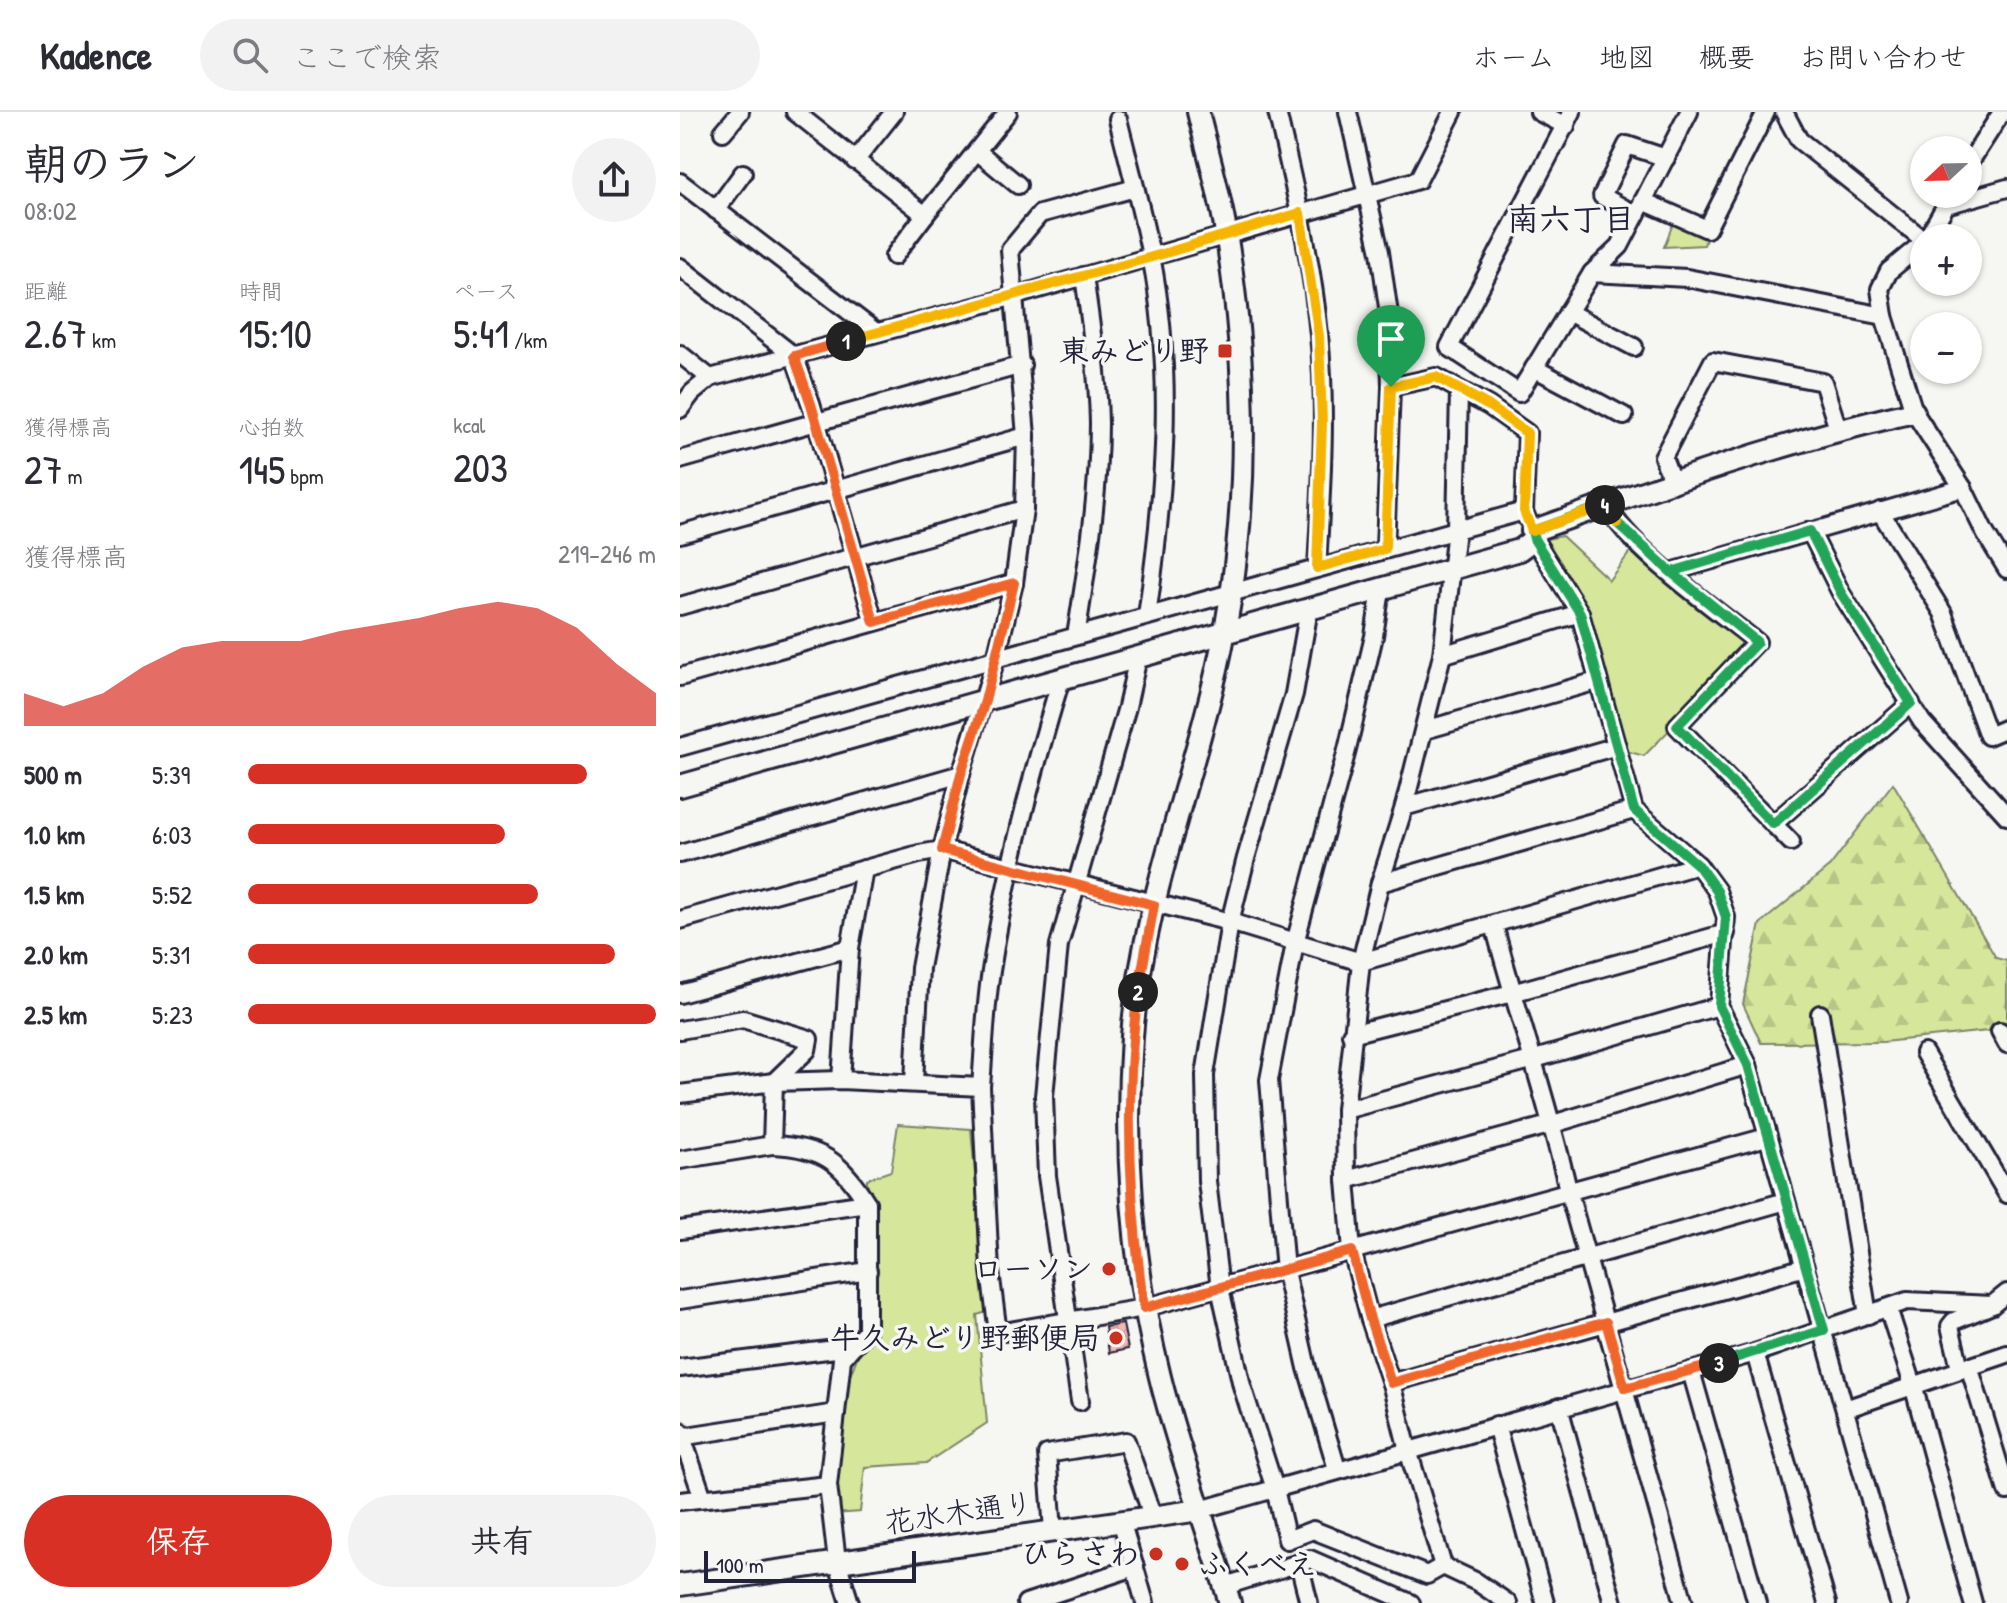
<!DOCTYPE html>
<html lang="ja">
<meta charset="utf-8">
<style>
body{margin:0;font-family:"Patrick Hand","Klee One",sans-serif;background:#f2f2f3;color:#2b2b33;height:100vh;display:flex;flex-direction:column;font-size:30px;white-space:nowrap}
*{box-sizing:border-box;margin:0}
p{font-size:26px;color:#7c7c81}
.icon{flex:none;width:44px;height:44px;fill:none;stroke:currentColor;stroke-width:2;stroke-linecap:round;stroke-linejoin:round}
.map{position:relative;flex:1;overflow:hidden}
.panel{display:flex;flex-direction:column;background:#fff;width:680px}
.panel>*{flex:none}
.needle{width:52px;rotate:248deg}
.fabs{position:absolute;left:1230px;top:24px;display:grid;gap:16px}
.fabs a{display:grid;place-items:center;width:72px;height:72px;border-radius:50%;background:#fff;box-shadow:0 2px 6px #0004;font-size:40px}
.scale{position:absolute;left:24px;bottom:20px;width:212px;box-sizing:border-box;padding-left:8px;border:4px solid #22223b;border-top:0;font-size:22px;line-height:28px;white-space:nowrap;color:#22223b;-webkit-text-stroke:6px #f6f6f2;paint-order:stroke}
.pin{position:absolute;display:grid;place-items:center;width:68px;height:68px;color:#fff;margin:-82px -34px;border-radius:50% 50% 50% 0;rotate:-45deg;box-shadow:0 0 8px #0007}
.pin .icon{rotate:45deg}
.km{position:absolute;width:40px;height:40px;margin:-20px;border-radius:50%;background:#222;color:#fff;font-size:22px;line-height:40px;text-align:center}
.round{display:grid;place-items:center;flex:none;width:84px;height:84px;border-radius:42px;background:#f2f2f3}
.overview{display:flex;align-items:center;justify-content:space-between;height:136px;padding:0 24px}
h1{font-size:44px;font-weight:600;line-height:60px}
.figures{display:grid;grid-template-columns:repeat(3,1fr);gap:12px;height:136px;padding:8px 24px}
.figures div{display:grid;align-content:center}
.figures b{font-size:40px;font-weight:600}
.figures small{font-size:22px;font-weight:400}
.figures p{font-size:22px}
.chart{height:224px;padding:16px 24px}
.chart p{display:flex;justify-content:space-between}
.chart svg{width:100%;height:144px;margin-top:8px;fill:#d93025;opacity:.7}
.action{display:flex;gap:16px;margin-top:auto;padding:16px 24px}
.action a{flex:1;height:92px;border-radius:48px;background:#d93025;color:#fff;font-size:32px;font-weight:600;line-height:92px;text-align:center}
.action a+a{background:#f2f2f3;color:#2b2b33}
ul{padding:0 24px;list-style:none;font-size:26px}
li{display:grid;grid-template-columns:128px 96px 1fr;align-items:center;height:60px}
li i{height:20px;border-radius:10px;background:#d93025}
header{display:flex;align-items:center;gap:48px;box-sizing:border-box;height:112px;padding:0 40px;background:#fff;border-bottom:2px solid #e1e1e2}
header strong{font-size:38px}
nav{display:flex;gap:44px;margin-inline-start:auto;font-size:28px}
.search{width:560px;height:72px;background:#f2f2f3;display:flex;align-items:center;gap:20px;box-sizing:border-box;padding:0 28px;border-radius:44px;color:#7c7c81;font-size:30px}
main{display:flex;flex:1;min-height:0}
.map>svg:first-child{display:block}
.forest{fill:url(#forest-firs);stroke:#7c846a;stroke-width:2}
.green{fill:#d6e69a;stroke:#7c846a;stroke-width:2}
.building{fill:url(#building-cross-hatch);stroke:#22223b;stroke-width:2}
.lines{fill:none;stroke-linecap:round;stroke-linejoin:round}
.minor-casing{stroke:#22223b;stroke-width:22}
.tertiary-casing{stroke:#22223b;stroke-width:26}
.minor{stroke:#f6f6f2;stroke-width:16}
.tertiary{stroke:#f6f6f2;stroke-width:20}
.split-1-casing{stroke:#fff;stroke-width:16}
.split-2-casing{stroke:#fff;stroke-width:16}
.split-3-casing{stroke:#fff;stroke-width:16}
.split-4-casing{stroke:#fff;stroke-width:16}
.split-5-casing{stroke:#fff;stroke-width:16}
.split-6-casing{stroke:#fff;stroke-width:16}
.split-1{stroke:#f5b400;stroke-width:10}
.split-2{stroke:#f0652b;stroke-width:10}
.split-3{stroke:#f0652b;stroke-width:10}
.split-4{stroke:#22a559;stroke-width:10}
.split-5{stroke:#22a559;stroke-width:10}
.split-6{stroke:#f5b400;stroke-width:10}
.poi-dot{fill:#c8321e;stroke:#f6f6f2;stroke-width:3}
.labels{text-anchor:middle;stroke-width:7;stroke-linejoin:round;paint-order:stroke}
.poi-label{font-size:30px;font-weight:bold;fill:#22223b;stroke:#f6f6f2;text-anchor:end}
.street-label{font-size:30px;fill:#22223b;stroke:#f6f6f2}
.neighbourhood-label{font-size:32px;font-weight:bold;fill:#22223b;stroke:#f6f6f2}
</style>
<header>
<strong>Kadence</strong>
<div class="search"><svg class="icon" aria-label="search" viewBox="0 0 24 24"><circle cx="10" cy="10" r="6"/><path d="M15 15l6 6"/></svg>ここで検索</div>
<nav><a>ホーム</a><a>地図</a><a>概要</a><a>お問い合わせ</a></nav>
</header>
<main>
<section class="panel">
<div class="overview"><div><h1>朝のラン</h1><p>08:02</p></div><a class="round"><svg class="icon" aria-label="share" viewBox="0 0 24 24"><path d="M12 15V3M7 8l5-5 5 5M5 13v7h14v-7"/></svg></a></div>
<div class="figures">
<div><p>距離</p><b>2.67<small> km</small></b></div>
<div><p>時間</p><b>15:10</b></div>
<div><p>ペース</p><b>5:41<small> /km</small></b></div>
</div>
<div class="figures">
<div><p>獲得標高</p><b>27<small> m</small></b></div>
<div><p>心拍数</p><b>145<small> bpm</small></b></div>
<div><p>kcal</p><b>203</b></div>
</div>
<div class="chart"><p><span>獲得標高</span>219–246 m</p>
<svg viewBox="0 0 160 44" preserveAspectRatio="none"><path d="M0 44V34L10 38L20 34L30 26L40 20L50 18L60 18L70 18L80 15L90 13L100 11L110 8L120 6L130 8L140 14L150 25L160 34V44z"/></svg>
</div>
<ul>
<li><b>500 m</b>5:39<i style="width:83%"></i></li>
<li><b>1.0 km</b>6:03<i style="width:63%"></i></li>
<li><b>1.5 km</b>5:52<i style="width:71%"></i></li>
<li><b>2.0 km</b>5:31<i style="width:90%"></i></li>
<li><b>2.5 km</b>5:23<i style="width:100%"></i></li>
</ul>
<div class="action"><a>保存</a><a>共有</a></div>
</section>
<div class="map">
<svg width="1327" height="1491" viewBox="0 0 1327 1491">
<defs>
<pattern id="forest-firs" width="22" height="20" patternUnits="userSpaceOnUse" patternTransform="scale(2)"><rect width="22" height="20" fill="#d6e69a"/><path d="M5 1l3.5 6h-7zM16 11l3.5 6h-7z" fill="#b7c586"/></pattern>
<pattern id="building-cross-hatch" width="8" height="8" patternUnits="userSpaceOnUse" patternTransform="scale(2)"><rect width="8" height="8" fill="#f3b8b2"/><path d="M0 0l8 8M0 8l8-8" fill="none" stroke="#d09e9a"/></pattern>
</defs>
<rect width="100%" height="100%" fill="#f6f6f2"/>
<filter id="ink" filterUnits="userSpaceOnUse"><feTurbulence type="fractalNoise" baseFrequency=".0125" numOctaves="2"/><feDisplacementMap in="SourceGraphic" scale="16" xChannelSelector="R" yChannelSelector="G"/><feConvolveMatrix kernelMatrix="1 2 1 2 8 2 1 2 1" color-interpolation-filters="sRGB"/></filter>
<g filter="url(#ink)">
<polygon class="forest" points="1213,671 1316,846 1327,849 1327,910 1308,919 1203,930 1081,931 1063,892 1080,812 1150,754"/>
<g class="green">
<polygon points="994,109 1027,124 1024,133 984,135"/>
<polygon points="882,424 929,468 954,435 1073,533 964,644 946,639 915,532 861,428"/>
<polygon points="218,1012 291,1017 307,1200 297,1203 307,1311 246,1351 185,1355 180,1400 155,1402 156,1301 187,1219 187,1067 211,1059"/>
</g>
<polygon class="building" points="443,1212 448,1237 429,1241 425,1215"/>
<g class="lines">
<defs>
<g id="minor">
<polyline points="115,0 245,103 328,0"/>
<path d="M597,0c17,73 35,148 42,223 8,77 2,156 -2,233"/>
<polyline points="668,0 700,140 709,202 711,275 756,265 809,294 847,321 844,399 847,407"/>
<polyline points="859,0 886,14"/>
<polyline points="892,0 769,235 839,281 912,161 1007,166 1204,204"/>
<polyline points="1104,0 1119,28 1244,128"/>
<path d="M438,7c11,45 24,91 33,137 24,120 13,241 -4,360"/>
<polyline points="43,20 60,0"/>
<polyline points="297,39 338,73"/>
<polyline points="175,49 214,0"/>
<polyline points="1288,53 1322,0"/>
<polyline points="0,70 196,220"/>
<polyline points="963,89 1027,117 1086,0"/>
<polyline points="1266,93 1327,76"/>
<polyline points="36,98 63,61"/>
<polyline points="956,103 922,84 947,33 986,46"/>
<polyline points="1247,126 1270,86"/>
<polyline points="1244,130 1209,159 1200,177 1204,204 1234,300 1283,376 1305,421 1327,457"/>
<polyline points="214,144 245,103"/>
<polyline points="0,155 114,244 131,292 194,510"/>
<polyline points="912,161 940,134 1009,0"/>
<polyline points="888,200 954,235"/>
<polyline points="0,242 30,266"/>
<polyline points="854,256 944,304"/>
<polyline points="0,297 12,281 30,266 335,184 738,68 773,0"/>
<polyline points="0,348 342,253"/>
<polyline points="993,372 983,345 1033,249 1143,270 1158,317"/>
<path d="M927,393c19,41 111,106 150,137l-80,84 114,116"/>
<polyline points="1200,399 1263,501 1308,624 1327,616"/>
<polyline points="1130,419 1161,481 1242,610 1327,704"/>
<polyline points="0,422 346,324"/>
<polyline points="854,427 900,501 954,698 1018,753 1037,779 1046,805 1039,894 1068,953 1219,1491"/>
<polyline points="705,437 711,275"/>
<polyline points="991,460 1283,376"/>
<polyline points="0,494 344,397"/>
<polyline points="629,497 614,582 566,746 550,810 525,963 527,1069 540,1176 562,1274 595,1377 607,1428 633,1418 747,1463 763,1454 797,1470 828,1491"/>
<path d="M396,524c11,-70 23,-141 23,-213 -1,-49 -8,-98 -15,-147"/>
<polyline points="762,543 900,501"/>
<polyline points="0,565 334,471"/>
<polyline points="745,618 917,569"/>
<polyline points="0,635 844,399"/>
<polyline points="724,695 937,634"/>
<polyline points="1093,712 1231,591"/>
<polyline points="0,742 281,662"/>
<polyline points="700,771 954,698"/>
<polyline points="0,808 239,742 262,738 550,810 681,850 1018,753"/>
<path d="M814,813c23,88 54,176 74,265l116,413"/>
<polyline points="0,882 170,836"/>
<polyline points="1140,902 1188,1203"/>
<polyline points="0,918 63,907 129,927 127,938 94,970 92,1033 0,1048"/>
<polyline points="1320,919 1327,932"/>
<polyline points="671,922 832,881 1046,821"/>
<polyline points="1244,941 1327,1082"/>
<polyline points="161,968 170,836 184,757"/>
<polyline points="234,970 240,856 262,738 281,662 316,546 334,471 344,397 346,324 330,138 360,102 455,76"/>
<path d="M301,975c3,-38 4,-78 10,-116 15,-100 41,-196 70,-292"/>
<polyline points="0,982 94,970 161,968 301,975 310,1159 318,1221 464,1196 1087,1025"/>
<polyline points="665,998 851,948 1039,894"/>
<path d="M92,1033c50,2 69,16 95,58"/>
<polyline points="666,1068 873,1012 1068,953"/>
<polyline points="0,1118 187,1091 187,1219 172,1235"/>
<polyline points="0,1188 188,1159"/>
<polyline points="1208,1196 1233,1273 1293,1491"/>
<polyline points="690,1207 1106,1089"/>
<polyline points="1075,1241 1147,1491"/>
<polyline points="1289,1254 1327,1379"/>
<polyline points="0,1256 172,1235 162,1247 148,1373 157,1449 170,1491"/>
<polyline points="1280,1256 1270,1214 1274,1209 1312,1193 1327,1181"/>
<polyline points="1011,1259 1077,1491"/>
<polyline points="711,1271 1125,1155"/>
<polyline points="400,1289 367,1064 364,984 379,833 447,595 458,545"/>
<polyline points="879,1295 933,1491"/>
<polyline points="1165,1297 1327,1242"/>
<polyline points="816,1313 865,1491"/>
<polyline points="0,1319 23,1386"/>
<polyline points="0,1325 156,1301"/>
<polyline points="657,1357 627,1256 605,1159 589,968 615,831 667,638 694,524 701,477"/>
<polyline points="0,1389 148,1373"/>
<polyline points="520,1398 1075,1241 1227,1189 1312,1193"/>
<polyline points="441,1408 465,1491"/>
<polyline points="373,1418 367,1342 446,1329 472,1403"/>
<polyline points="763,1454 728,1338 711,1271 690,1207 672,1139 666,1068 665,998 681,850 700,771 724,695 762,543 776,417 779,280"/>
<polyline points="545,1474 619,1451"/>
<polyline points="346,1491 455,1455"/>
<polyline points="629,1491 619,1451 630,1447 731,1491"/>
</g>
<g id="tertiary">
<path d="M518,0c10,42 23,84 29,127 24,151 22,306 -16,455 -28,113 -70,224 -79,342 -8,114 0,229 28,341 19,77 47,151 70,226"/>
<path d="M0,674l839,-236 15,-11 -2,-8c126,-45 253,-90 382,-119"/>
<polyline points="0,1473 520,1398"/>
</g>
</defs>
<use href="#minor" class="minor-casing"/>
<use href="#tertiary" class="tertiary-casing"/>
<use href="#minor" class="minor"/>
<use href="#tertiary" class="tertiary"/>
</g>
</g>
<g class="lines" filter="url(#ink)">
<defs>
<polyline id="split-1" points="166,229 472,145 620,101 639,224 642,311 637,456 705,437 711,275"/>
<polyline id="split-2" points="166,229 114,244 131,292 194,510 334,471 305,589 281,662 262,738 474,793 458,880"/>
<path id="split-3" d="M458,880c-14,105 -9,211 6,316l208,-57 18,68 21,64 215,-61 19,66 94,-25"/>
<polyline id="split-4" points="925,393 852,419 854,427 900,501 954,698 1018,753 1037,779 1046,805 1039,894 1068,953 1144,1218 1039,1251"/>
<polyline id="split-5" points="925,393 927,393 934,408 991,460 1130,419 1161,481 1231,591 1093,712 997,614 1077,530 991,460 937,411"/>
<polyline id="split-6" points="711,275 756,265 809,294 847,321 844,399 852,419 927,393 937,411"/>
</defs>
<use href="#split-1" class="split-1-casing"/>
<use href="#split-2" class="split-2-casing"/>
<use href="#split-3" class="split-3-casing"/>
<use href="#split-4" class="split-4-casing"/>
<use href="#split-5" class="split-5-casing"/>
<use href="#split-6" class="split-6-casing"/>
<use href="#split-1" class="split-1"/>
<use href="#split-2" class="split-2"/>
<use href="#split-3" class="split-3"/>
<use href="#split-4" class="split-4"/>
<use href="#split-5" class="split-5"/>
<use href="#split-6" class="split-6"/>
</g>
<g class="poi-dot">
<rect x="537" y="231" width="16" height="16" rx="4"/>
<circle cx="429" cy="1157" r="8"/>
<circle cx="436" cy="1226" r="8"/>
<circle cx="476" cy="1442" r="8"/>
<circle cx="502" cy="1452" r="8"/>
</g>
<g class="labels">
<g class="poi-label">
<text x="529" y="249">東みどり野</text>
<text x="413" y="1167">ローソン</text>
<text x="420" y="1236">牛久みどり野郵便局</text>
<text x="460" y="1452">ひらさわ</text>
<text x="518" y="1462" text-anchor="start">ふくべえ</text>
</g>
<g class="street-label">
<text transform="translate(279 1401) rotate(-8)" y="10">花水木通り</text>
</g>
<g class="neighbourhood-label">
<text x="891" y="118">南六丁目</text>
</g>
</g>
</svg>
<div class="fabs">
<a><svg class="needle" viewBox="-14 -14 28 28"><path d="M0-13l5 13h-10z" fill="#e53935"/><path d="M0 13l5-13h-10z" fill="#7c7c81"/></svg></a>
<a>+</a>
<a>−</a>
</div>
<div class="scale">100 m</div>
<div class="pin" style="left:711px;top:275px;background:#1e9e55"><svg class="icon" aria-label="arrive" viewBox="0 0 24 24"><path d="M6 21V4h12l-3 4 3 4H6"/></svg></div>
<b class="km" style="left:166px;top:229px">1</b>
<b class="km" style="left:458px;top:880px">2</b>
<b class="km" style="left:1039px;top:1251px">3</b>
<b class="km" style="left:925px;top:393px">4</b>
</div>
</main>
